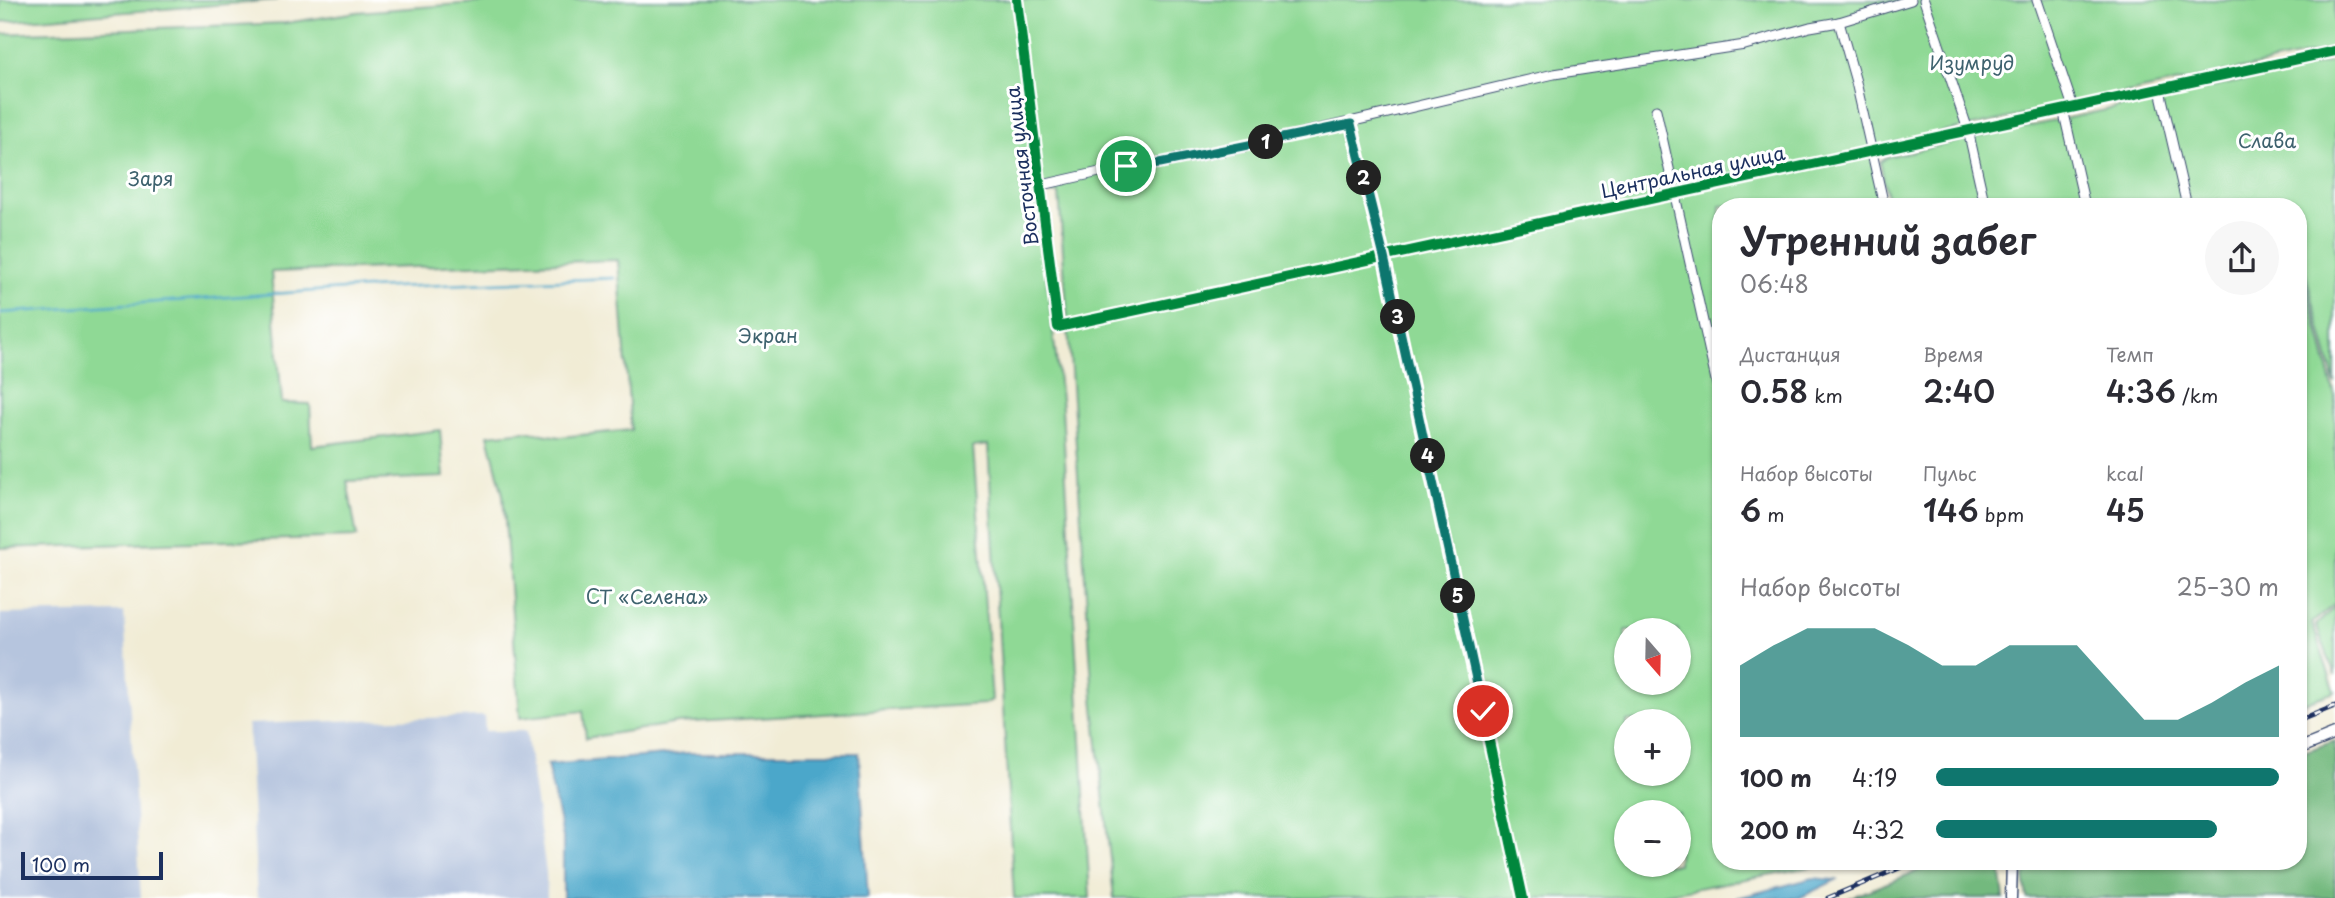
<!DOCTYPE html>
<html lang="ru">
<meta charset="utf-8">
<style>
body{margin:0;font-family:"Playpen Sans",sans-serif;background:#f7f7f7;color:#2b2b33;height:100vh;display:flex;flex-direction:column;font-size:26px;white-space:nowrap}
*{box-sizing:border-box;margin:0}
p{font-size:23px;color:#7c7c81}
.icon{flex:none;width:38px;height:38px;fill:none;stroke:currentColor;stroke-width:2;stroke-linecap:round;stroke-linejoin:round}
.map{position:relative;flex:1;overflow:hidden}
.sheet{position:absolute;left:1712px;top:198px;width:595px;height:672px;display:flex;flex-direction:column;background:#fff;border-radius:28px;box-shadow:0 2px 5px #0004}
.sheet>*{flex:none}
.needle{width:46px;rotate:160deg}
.fabs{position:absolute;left:1614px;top:618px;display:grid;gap:14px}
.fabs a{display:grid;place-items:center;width:77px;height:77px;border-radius:50%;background:#fff;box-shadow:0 2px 5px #0004;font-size:35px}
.scale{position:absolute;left:21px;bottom:18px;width:142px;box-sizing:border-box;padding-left:7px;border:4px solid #1b2f5e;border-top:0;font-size:19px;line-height:24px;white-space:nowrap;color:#1b2f5e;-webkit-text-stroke:5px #fff;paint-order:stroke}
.pin{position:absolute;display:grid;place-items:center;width:60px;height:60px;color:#fff;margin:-30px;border:4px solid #fff;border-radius:50%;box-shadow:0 2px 7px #0007}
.km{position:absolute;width:35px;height:35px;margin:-18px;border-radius:50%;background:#222;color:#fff;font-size:19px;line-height:35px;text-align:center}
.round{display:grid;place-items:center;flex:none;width:74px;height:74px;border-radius:37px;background:#f7f7f7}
.head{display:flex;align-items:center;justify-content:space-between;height:119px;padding:0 28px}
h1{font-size:38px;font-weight:600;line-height:52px}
.metrics{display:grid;grid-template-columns:repeat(3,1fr);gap:10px;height:119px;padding:7px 28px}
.metrics div{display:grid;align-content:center}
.metrics b{font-size:30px;font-weight:600}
.metrics small{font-size:19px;font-weight:400}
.metrics p{font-size:19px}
.chart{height:196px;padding:14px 28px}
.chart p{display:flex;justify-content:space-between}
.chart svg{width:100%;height:126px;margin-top:7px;fill:#0f766e;opacity:.7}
ul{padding:0 28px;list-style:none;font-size:23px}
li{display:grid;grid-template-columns:112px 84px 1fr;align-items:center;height:52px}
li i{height:18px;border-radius:9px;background:#0f766e}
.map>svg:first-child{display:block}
.industrial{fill:#b6c5de}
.green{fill:#8fd995;stroke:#55847a;stroke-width:2;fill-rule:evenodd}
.forest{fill:#73b97e;stroke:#47746e;stroke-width:2}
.water{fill:#4ca7ca;stroke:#346b94;stroke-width:2}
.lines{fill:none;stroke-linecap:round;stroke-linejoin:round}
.stream{stroke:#4ca7ca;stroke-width:2.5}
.minor-casing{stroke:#3b4b70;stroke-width:11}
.tertiary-casing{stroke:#3b4b70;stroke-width:13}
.minor{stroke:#fff;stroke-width:9}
.tertiary{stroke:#fff;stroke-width:10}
.rail-casing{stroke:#1b2f5e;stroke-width:5}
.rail{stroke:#fff;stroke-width:2.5;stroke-dasharray:8;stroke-linecap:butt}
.cycleway-casing{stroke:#fff;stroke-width:15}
.cycleway{stroke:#00873e;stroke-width:10}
.route-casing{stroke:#fff;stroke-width:14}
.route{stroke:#0f766e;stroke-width:9}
.labels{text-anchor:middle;stroke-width:6;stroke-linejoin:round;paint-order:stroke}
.park-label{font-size:19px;fill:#3e626e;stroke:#fff}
.street-label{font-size:19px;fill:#1b2f5e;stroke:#fff}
</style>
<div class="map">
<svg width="2335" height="898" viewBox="0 0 2335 898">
<rect width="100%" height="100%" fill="#fff"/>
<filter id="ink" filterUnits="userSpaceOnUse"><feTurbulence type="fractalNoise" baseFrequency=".0143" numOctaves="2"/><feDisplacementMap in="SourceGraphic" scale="14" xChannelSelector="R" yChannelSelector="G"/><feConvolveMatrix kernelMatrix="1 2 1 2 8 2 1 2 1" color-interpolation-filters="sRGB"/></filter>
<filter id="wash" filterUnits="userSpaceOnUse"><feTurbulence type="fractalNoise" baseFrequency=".00686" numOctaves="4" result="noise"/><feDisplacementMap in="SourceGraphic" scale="28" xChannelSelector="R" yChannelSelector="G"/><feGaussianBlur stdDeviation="1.57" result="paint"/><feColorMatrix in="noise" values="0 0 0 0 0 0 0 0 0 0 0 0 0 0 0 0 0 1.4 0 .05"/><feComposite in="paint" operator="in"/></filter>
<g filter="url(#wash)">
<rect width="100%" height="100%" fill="#f1ecd5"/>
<g class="industrial">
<polygon points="124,612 141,898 0,898 0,614"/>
<polygon points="484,716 485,731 526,731 546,872 547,898 257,898 248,724"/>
</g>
<g class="green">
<polygon points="0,0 277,0 0,22"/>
<path d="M512,0h1823v49l-465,99 11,58h-161v655h122l-198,37h-530l-21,-201 -34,-504 -22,1 25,214 28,490h-76l-26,-453 -15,2 19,253 -7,4 -307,19 -92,15 -3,-27 -63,7 -17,-223 -15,-60 37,-4 35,6 71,-7 -13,-170 -347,12 11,131 28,1 2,42 128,-16 4,47 -97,4 10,56 -357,11v-514l286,-11 71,-11zM1626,630h52v52h-52zM1626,721h52v53h-52zM1626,812h52v52h-52z"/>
<polygon points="2335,61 2335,384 2298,245 2298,206 1889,206 1880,162 1890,156"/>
<polygon points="2298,252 2335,396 2335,604 2312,623 2335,692 2298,705"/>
<polygon points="2335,607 2335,675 2316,625"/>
</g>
<g class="forest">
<polygon points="2335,741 2335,898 2027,898 2024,877 2032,861 2298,861 2298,754"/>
<polygon points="1943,861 2004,861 2001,875 2004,898 1849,898"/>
</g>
<g class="water">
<polygon points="687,753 859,753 868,898 563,898 563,837 547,765"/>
<polygon points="1813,878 1836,880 1799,898 1737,898"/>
</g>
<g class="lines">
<polyline class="stream" points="0,313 344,289 614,278"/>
</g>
</g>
<g filter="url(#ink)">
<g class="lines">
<defs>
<g id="minor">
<polyline points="1017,0 1058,327 2335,51"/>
<polyline points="1924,0 1968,130 1985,206"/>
<polyline points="2037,0 2073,107"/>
<polyline points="1839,22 1856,82 1884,206"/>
<polyline points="2160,90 2187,206"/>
<polyline points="2063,109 2085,206"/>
<polyline points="1656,110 1720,398"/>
<polyline points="1351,123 1384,257 1523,898"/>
<polyline points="1042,185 1126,166 1160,163 1260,143 1554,74 1745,45 1810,27 1839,22 1911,0"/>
</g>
<g id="tertiary">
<polyline points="2298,749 2335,734"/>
<polyline points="2011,898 2012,861"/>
</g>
</defs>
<use href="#minor" class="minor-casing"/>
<use href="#tertiary" class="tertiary-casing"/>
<use href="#minor" class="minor"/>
<use href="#tertiary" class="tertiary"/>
<defs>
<g id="rail">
<polyline points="2298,721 2335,706"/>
<polyline points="1828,898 1916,861"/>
</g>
</defs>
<use href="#rail" class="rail-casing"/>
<use href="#rail" class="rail"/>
<defs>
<g id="cycleway">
<polyline points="1017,0 1058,327 2335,51"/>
<polyline points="1351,123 1384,257 1523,898"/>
</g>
</defs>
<use href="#cycleway" class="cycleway-casing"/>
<use href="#cycleway" class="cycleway"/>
</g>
</g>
<g class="lines" filter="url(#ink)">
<defs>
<polyline id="route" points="1126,166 1160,163 1351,124 1384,257 1483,711"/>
</defs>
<use href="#route" class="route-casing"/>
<use href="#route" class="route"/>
</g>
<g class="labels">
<g class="park-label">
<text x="1972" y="70">Изумруд</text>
<text x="2267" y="148">Слава</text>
<text x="151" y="186">Заря</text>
<text x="768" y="343">Экран</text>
<text x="647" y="604">СТ «Селена»</text>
</g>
<g class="street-label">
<text transform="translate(1022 166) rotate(-97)" y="7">Восточная улица</text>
<text transform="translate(1693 172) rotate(-12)" y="7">Центральная улица</text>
</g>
</g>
</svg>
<div class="fabs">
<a><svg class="needle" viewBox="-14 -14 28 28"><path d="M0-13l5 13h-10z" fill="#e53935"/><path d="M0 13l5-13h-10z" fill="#7c7c81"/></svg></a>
<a>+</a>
<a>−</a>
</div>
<div class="scale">100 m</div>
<div class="pin" style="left:1126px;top:166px;background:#1e9e55"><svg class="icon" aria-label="arrive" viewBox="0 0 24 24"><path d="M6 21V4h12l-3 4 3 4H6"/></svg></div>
<div class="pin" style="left:1483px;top:711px;background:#d93025"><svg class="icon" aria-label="check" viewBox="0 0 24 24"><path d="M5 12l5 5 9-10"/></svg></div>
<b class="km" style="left:1266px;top:142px">1</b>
<b class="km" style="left:1364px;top:178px">2</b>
<b class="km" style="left:1398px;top:317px">3</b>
<b class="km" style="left:1428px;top:456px">4</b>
<b class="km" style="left:1458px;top:596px">5</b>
<section class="sheet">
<div class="head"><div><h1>Утренний забег</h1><p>06:48</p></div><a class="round"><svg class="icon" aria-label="share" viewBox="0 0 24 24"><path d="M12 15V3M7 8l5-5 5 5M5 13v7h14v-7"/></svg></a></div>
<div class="metrics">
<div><p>Дистанция</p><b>0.58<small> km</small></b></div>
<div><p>Время</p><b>2:40</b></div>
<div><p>Темп</p><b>4:36<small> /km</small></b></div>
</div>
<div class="metrics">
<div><p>Набор высоты</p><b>6<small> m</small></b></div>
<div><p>Пульс</p><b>146<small> bpm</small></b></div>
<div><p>kcal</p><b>45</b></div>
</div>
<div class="chart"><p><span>Набор высоты</span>25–30 m</p>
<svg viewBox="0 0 160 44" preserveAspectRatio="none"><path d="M0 44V19L10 12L20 6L30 6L40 6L50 12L60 19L70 19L80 12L90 12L100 12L110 25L120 38L130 38L140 32L150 25L160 19V44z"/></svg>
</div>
<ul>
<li><b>100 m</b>4:19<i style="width:100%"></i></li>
<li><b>200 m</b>4:32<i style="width:82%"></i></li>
</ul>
</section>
</div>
